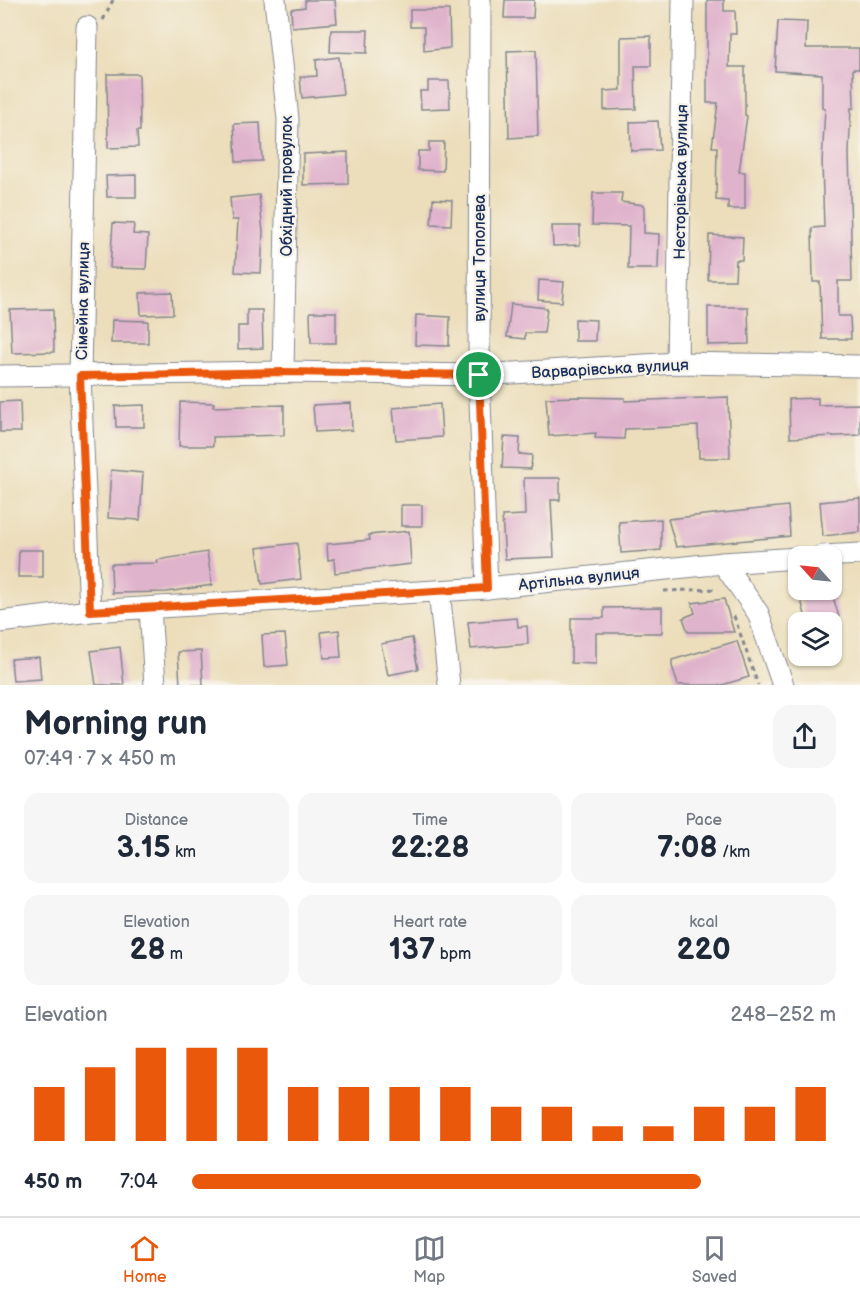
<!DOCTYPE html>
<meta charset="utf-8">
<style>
body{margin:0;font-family:"Balsamiq Sans",sans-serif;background:#f6f6f7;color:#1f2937;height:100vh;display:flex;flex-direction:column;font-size:22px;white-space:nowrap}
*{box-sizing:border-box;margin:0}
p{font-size:20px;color:#747a83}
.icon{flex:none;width:33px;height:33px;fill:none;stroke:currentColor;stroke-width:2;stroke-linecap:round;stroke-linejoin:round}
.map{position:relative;height:685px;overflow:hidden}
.details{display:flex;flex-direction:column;background:#fff;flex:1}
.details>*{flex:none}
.needle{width:39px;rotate:297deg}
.fabs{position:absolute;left:788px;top:546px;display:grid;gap:12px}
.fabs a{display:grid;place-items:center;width:54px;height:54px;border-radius:12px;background:#fff;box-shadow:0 2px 4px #0004;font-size:30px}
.pin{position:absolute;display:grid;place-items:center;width:51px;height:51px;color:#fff;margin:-26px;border:3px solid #fff;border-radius:50%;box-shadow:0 2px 6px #0007}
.round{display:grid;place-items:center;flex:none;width:63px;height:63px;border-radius:18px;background:#f6f6f7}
.headline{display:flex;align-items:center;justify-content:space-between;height:102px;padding:0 24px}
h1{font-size:33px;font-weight:800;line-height:45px}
.stats{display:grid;grid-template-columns:repeat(3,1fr);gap:9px;height:102px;padding:6px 24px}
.stats div{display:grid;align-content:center;border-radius:15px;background:#f6f6f7;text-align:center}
.stats b{font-size:30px;font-weight:800}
.stats small{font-size:16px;font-weight:400}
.stats p{font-size:16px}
.chart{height:168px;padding:12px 24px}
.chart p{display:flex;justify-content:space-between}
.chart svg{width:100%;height:108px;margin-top:6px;stroke:#ea580c;stroke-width:6}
ul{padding:0 24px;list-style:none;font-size:20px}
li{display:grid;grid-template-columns:96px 72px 1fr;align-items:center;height:45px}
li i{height:15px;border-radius:8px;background:#ea580c}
.dock{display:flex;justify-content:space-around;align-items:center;height:84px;border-top:2px solid #e0e1e3;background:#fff;font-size:16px;color:#747a83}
.dock a{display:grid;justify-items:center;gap:3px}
.dock .active{color:#ea580c}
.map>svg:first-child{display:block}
.building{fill:#e0b3cd}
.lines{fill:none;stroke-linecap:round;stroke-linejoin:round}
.minor-casing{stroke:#84868c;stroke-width:23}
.path{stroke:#84868c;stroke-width:3;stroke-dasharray:4.5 4.5;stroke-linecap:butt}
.minor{stroke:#fff;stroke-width:21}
.route-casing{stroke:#fff;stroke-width:12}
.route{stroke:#ea580c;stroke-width:8}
.labels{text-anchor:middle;stroke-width:4.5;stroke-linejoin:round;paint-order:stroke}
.street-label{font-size:16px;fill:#1b2f5e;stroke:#f7f3e8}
</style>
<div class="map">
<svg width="860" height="685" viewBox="0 0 860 685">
<rect width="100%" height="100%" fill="#f7f3e8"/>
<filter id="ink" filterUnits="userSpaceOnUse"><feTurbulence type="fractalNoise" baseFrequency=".0167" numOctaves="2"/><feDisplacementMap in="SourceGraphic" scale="12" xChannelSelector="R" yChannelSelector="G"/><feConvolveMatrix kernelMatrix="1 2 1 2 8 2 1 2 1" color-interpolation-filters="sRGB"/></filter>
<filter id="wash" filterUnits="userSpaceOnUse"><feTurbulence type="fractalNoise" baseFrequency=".008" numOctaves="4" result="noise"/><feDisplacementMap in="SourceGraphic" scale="24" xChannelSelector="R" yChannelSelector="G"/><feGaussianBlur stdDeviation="1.35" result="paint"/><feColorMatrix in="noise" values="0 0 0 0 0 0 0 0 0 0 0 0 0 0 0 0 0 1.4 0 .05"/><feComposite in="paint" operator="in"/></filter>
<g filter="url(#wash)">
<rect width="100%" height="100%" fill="#ecdebb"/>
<g id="blocks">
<g class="building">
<polygon points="305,0 335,0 337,23 292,27 291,9 305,7"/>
<polygon points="505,0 534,0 533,18 504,18"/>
<polygon points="707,0 724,0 724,11 735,11 736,34 730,34 729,67 745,67 745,115 747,116 739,172 745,172 745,209 728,209 728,201 716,200 717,147 712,147 718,103 707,103"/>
<polygon points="410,10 449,10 450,48 424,51 424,27 410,27"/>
<polygon points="778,21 807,22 806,48 859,48 859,69 853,69 854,108 851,108 849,152 852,281 838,281 838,316 850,316 851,339 822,339 820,282 813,282 812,228 824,227 822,163 825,108 822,108 822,74 775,71"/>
<polygon points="331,30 368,30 367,53 330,52"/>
<polygon points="651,36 651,66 635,66 636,109 604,110 604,91 621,90 621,37"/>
<polygon points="536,50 538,136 509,138 507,51"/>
<polygon points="339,57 343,94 302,98 300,77 317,76 316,60"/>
<polygon points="107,74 139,74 140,131 137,131 138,147 108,148"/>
<polygon points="428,81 449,81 450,108 421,109 420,91 428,91"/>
<polygon points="658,121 660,150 631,151 630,122"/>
<polygon points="260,123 262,161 236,162 234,124"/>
<polygon points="429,142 444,142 443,171 418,170 418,151 429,151"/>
<polygon points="348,152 348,184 303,185 303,154"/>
<polygon points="136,175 136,197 107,197 106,176"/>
<polygon points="593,193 622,193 621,202 644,205 644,233 659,234 658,269 628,269 629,226 592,225"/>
<polygon points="259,195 263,232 261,273 235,272 238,220 232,220 230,198"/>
<polygon points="433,199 452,200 451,225 431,224"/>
<polygon points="113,223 134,224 133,234 148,235 146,269 110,268"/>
<polygon points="552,226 580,226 580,245 553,246"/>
<polygon points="709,235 743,237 742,260 736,260 735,280 708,280"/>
<polygon points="539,280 564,282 562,302 538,300"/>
<polygon points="172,292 173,314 141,315 140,293"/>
<polygon points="511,304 547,308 544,333 525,333 525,339 507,337"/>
<polygon points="708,307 748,307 749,344 708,345"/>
<polygon points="53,309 54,352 12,353 10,310"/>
<polygon points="247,310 262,310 263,348 238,349 238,326 247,326"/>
<polygon points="310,312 336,312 336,343 311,343"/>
<polygon points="416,315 450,317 449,346 415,345"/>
<polygon points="575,319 596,320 595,341 575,341"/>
<polygon points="112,320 148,321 148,343 111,343"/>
<polygon points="578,397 625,398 625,401 728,397 730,458 699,458 698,426 625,429 624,439 595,438 596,433 549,436 546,398"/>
<polygon points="818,398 818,405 860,404 860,435 790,438 789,399"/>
<polygon points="20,401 21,432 0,432 0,402"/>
<polygon points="180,402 214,403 213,407 284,405 284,435 213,437 213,446 179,446"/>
<polygon points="351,403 352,430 315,432 313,405"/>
<polygon points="440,404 442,437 396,440 393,408"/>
<polygon points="144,405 144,427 116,427 115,406"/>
<polygon points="504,437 520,438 519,454 532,455 531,469 502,468"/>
<polygon points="111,470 143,473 140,520 108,518"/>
<polygon points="524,478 560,478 560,500 551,500 554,557 505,559 502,516 525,515"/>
<polygon points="860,498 860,532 823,536 820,502"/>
<rect x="401" y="505" width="21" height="21"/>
<polygon points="788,506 790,536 676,547 668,519"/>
<polygon points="661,519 661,550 621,553 619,522"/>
<polygon points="409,531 411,564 335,573 334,559 328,560 327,544 370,540 369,535"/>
<polygon points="297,543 301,579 262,584 257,548"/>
<polygon points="19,550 43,550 43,577 18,577"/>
<polygon points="207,552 212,585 167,592 112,593 111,564 158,563 157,560"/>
<polygon points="831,590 839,617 821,622 807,622 799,593"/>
<polygon points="724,599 734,632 688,632 683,618 695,613 692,603"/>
<polygon points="662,607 662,633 596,633 596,664 571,663 571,618 604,618 604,608"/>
<polygon points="517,618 518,627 527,626 528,644 471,649 468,622"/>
<polygon points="339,630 341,657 324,658 321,632"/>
<polygon points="285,634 288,665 264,667 262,635"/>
<polygon points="412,638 418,669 388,675 381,644"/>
<polygon points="737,641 749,677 722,685 678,685 672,666 672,660"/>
<polygon points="120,647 124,685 96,685 91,651"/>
<polygon points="201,651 203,685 180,685 178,652"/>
<polygon points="39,657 41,679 13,681 11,659"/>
</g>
</g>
</g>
<g filter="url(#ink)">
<use href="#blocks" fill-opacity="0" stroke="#84868c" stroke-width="1.5"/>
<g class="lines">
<defs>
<g id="minor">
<polyline points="275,0 288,119 283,372"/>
<polyline points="480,0 479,375 487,588"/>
<polyline points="87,27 80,376 90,611"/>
<polyline points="677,363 683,0"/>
<polyline points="0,376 283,372 479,375 677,363 860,366"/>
<polyline points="822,556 860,554"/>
<polyline points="723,563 758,613 783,685"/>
<polyline points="439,591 449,685"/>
<polyline points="150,608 155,685"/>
<polyline points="0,622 90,611 487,588 723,563 798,558"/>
</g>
</defs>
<use href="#minor" class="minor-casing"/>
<g class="path">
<polyline points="103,20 113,0"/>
<polyline points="664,591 717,589"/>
<polyline points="734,616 758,685"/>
</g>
<use href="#minor" class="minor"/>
</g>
</g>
<g class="lines" filter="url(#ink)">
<defs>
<polygon id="route" points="283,372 479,375 487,588 90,611 80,376"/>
</defs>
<use href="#route" class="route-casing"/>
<use href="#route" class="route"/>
</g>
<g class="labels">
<g class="street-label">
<text transform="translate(680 182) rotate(-89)" y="6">Несторівська вулиця</text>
<text transform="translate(286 186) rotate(-90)" y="6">Обхідний провулок</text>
<text transform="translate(479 258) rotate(-90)" y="6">вулиця Тополева</text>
<text transform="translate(82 301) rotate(-89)" y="6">Сімейна вулиця</text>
<text transform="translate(610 368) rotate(-3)" y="6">Варварівська вулиця</text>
<text transform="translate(579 578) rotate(-6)" y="6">Артільна вулиця</text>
</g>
</g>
</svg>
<div class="fabs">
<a><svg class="needle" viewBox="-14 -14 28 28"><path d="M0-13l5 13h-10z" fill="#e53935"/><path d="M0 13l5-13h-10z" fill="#747a83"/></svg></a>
<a><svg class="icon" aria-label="layers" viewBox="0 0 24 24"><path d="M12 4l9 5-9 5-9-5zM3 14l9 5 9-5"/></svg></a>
</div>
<div class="pin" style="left:479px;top:375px;background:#1e9e55"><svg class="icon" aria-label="arrive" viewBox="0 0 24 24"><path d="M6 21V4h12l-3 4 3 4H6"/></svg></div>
</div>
<section class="details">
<div class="headline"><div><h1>Morning run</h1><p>07:49 · 7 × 450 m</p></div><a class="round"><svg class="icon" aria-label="share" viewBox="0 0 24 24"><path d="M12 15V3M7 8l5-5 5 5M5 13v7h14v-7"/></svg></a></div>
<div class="stats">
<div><p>Distance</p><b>3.15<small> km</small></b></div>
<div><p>Time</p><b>22:28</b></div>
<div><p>Pace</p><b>7:08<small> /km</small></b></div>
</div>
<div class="stats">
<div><p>Elevation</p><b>28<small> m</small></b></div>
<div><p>Heart rate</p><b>137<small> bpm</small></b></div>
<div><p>kcal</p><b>220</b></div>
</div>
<div class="chart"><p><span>Elevation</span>248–252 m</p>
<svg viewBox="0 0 160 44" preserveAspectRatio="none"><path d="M5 44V22M15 44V14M25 44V6M35 44V6M45 44V6M55 44V22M65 44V22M75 44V22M85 44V22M95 44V30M105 44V30M115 44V38M125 44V38M135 44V30M145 44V30M155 44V22"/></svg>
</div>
<ul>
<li><b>450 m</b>7:04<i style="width:79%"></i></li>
</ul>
</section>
<nav class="dock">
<a class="active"><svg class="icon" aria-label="home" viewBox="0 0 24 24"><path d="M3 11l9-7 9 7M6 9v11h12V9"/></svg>Home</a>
<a><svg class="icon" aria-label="map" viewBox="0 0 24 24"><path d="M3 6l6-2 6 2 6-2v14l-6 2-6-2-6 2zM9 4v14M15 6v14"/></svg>Map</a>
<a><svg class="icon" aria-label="saved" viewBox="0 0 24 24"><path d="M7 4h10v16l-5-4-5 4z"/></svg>Saved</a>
</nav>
